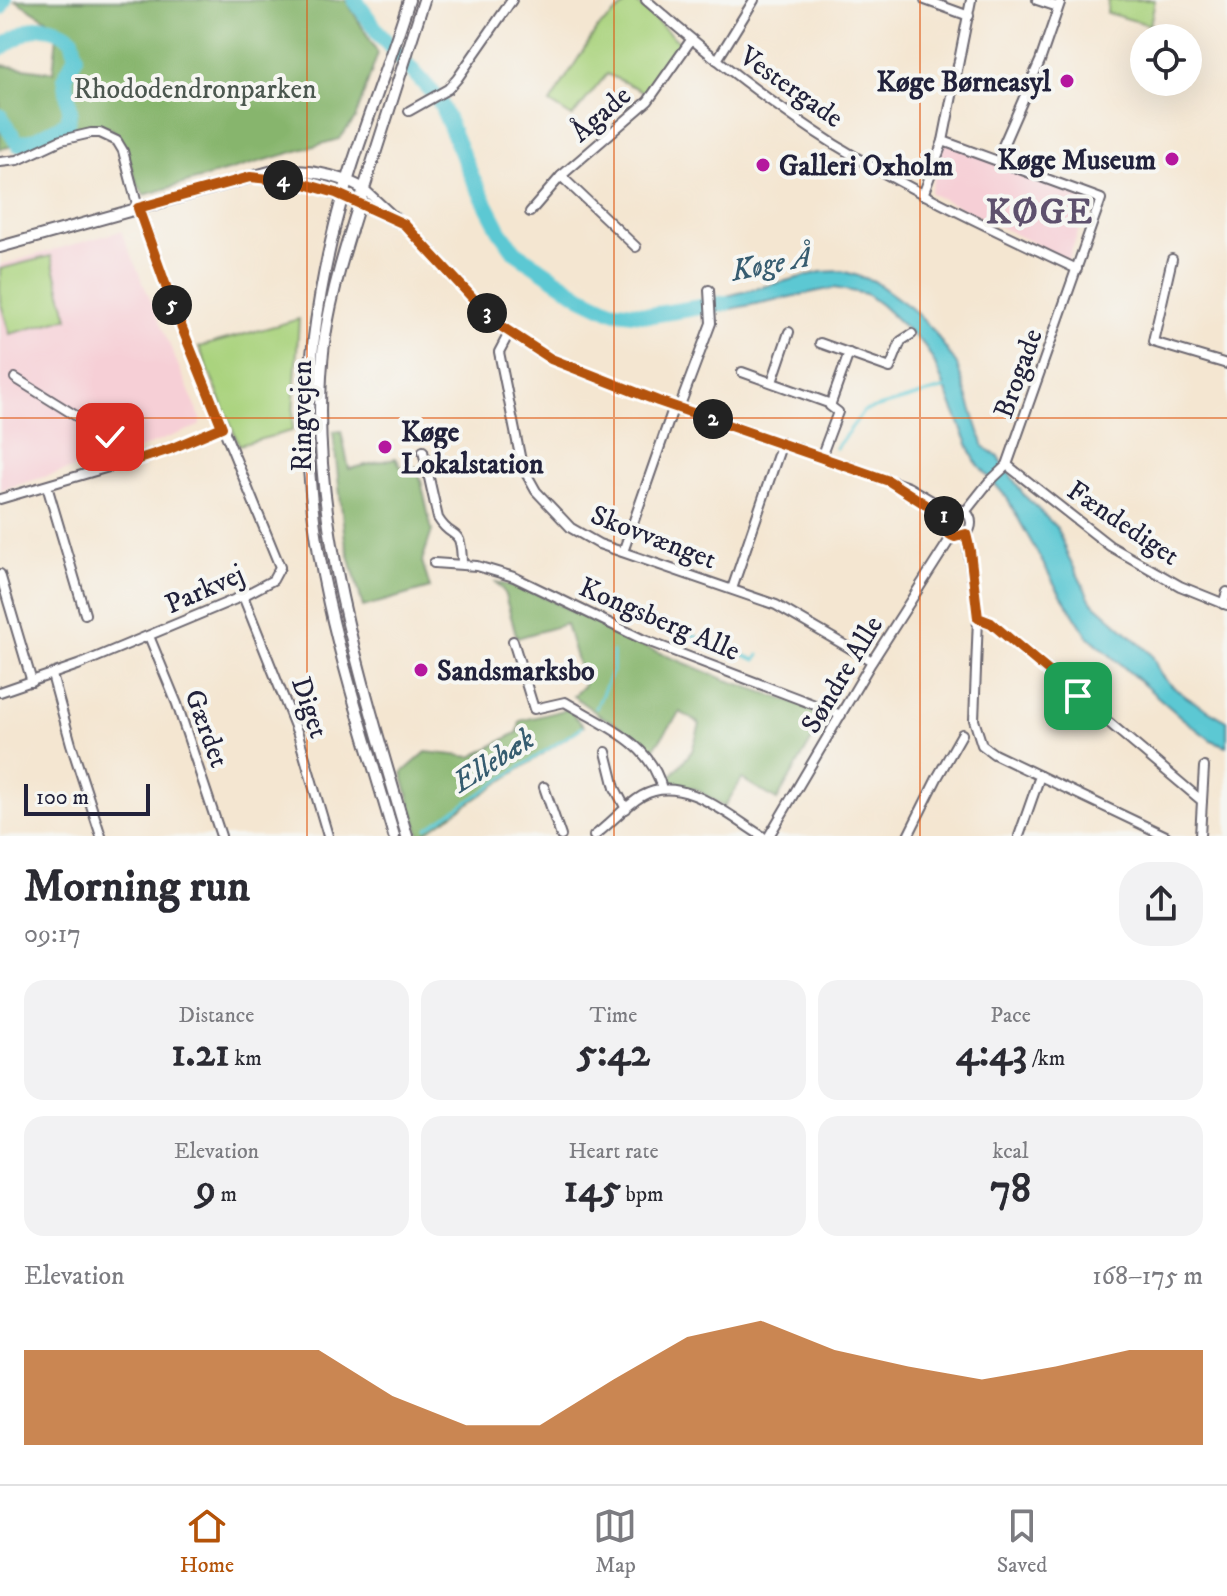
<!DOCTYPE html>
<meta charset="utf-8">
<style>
body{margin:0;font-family:"IM FELL DW Pica",serif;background:#f2f2f3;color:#2b2b33;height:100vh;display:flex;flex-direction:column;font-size:30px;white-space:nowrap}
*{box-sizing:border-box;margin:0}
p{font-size:26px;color:#7c7c81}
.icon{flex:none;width:44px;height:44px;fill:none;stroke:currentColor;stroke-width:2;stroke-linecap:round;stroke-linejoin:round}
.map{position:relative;height:836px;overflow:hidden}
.sheet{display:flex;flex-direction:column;background:#fff;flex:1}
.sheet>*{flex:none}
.tools{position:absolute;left:1130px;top:24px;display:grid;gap:16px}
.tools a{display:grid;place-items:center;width:72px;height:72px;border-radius:50%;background:#fff;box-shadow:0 8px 32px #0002;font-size:40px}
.scale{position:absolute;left:24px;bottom:20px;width:126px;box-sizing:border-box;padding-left:8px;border:4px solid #22223b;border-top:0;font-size:22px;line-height:28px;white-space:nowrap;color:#22223b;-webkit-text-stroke:6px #f6f6f2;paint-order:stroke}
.pin{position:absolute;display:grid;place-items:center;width:68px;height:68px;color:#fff;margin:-34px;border-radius:16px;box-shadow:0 4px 12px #0006}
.km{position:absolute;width:40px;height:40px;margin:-20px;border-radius:50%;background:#222;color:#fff;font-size:22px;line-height:40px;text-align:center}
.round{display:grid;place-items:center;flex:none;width:84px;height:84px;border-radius:32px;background:#f2f2f3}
.summary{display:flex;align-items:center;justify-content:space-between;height:136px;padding:0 24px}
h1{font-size:44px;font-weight:700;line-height:60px}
.metrics{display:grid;grid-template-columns:repeat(3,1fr);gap:12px;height:136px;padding:8px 24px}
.metrics div{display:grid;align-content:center;border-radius:20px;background:#f2f2f3;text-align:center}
.metrics b{font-size:40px;font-weight:700}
.metrics small{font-size:22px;font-weight:400}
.metrics p{font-size:22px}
.chart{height:224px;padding:16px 24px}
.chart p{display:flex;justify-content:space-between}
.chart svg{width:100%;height:144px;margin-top:8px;fill:#b45309;opacity:.7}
.tabs{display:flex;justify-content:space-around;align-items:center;height:112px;border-top:2px solid #e1e1e2;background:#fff;font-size:22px;color:#7c7c81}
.tabs a{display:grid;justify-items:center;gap:4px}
.tabs .current{color:#b45309}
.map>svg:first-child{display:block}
.built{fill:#f6cfd6}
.green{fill:#aad37e;stroke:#667a5c;stroke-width:2}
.forest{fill:#87b56d;stroke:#546c54;stroke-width:2}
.water{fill:#5bc8d3;stroke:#3e7587;stroke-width:2}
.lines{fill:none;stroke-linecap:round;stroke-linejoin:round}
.stream{stroke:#5bc8d3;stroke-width:3}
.river{stroke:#5bc8d3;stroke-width:16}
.minor-casing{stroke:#6c6770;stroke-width:12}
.major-casing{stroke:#6c6770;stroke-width:14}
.minor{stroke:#fff;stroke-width:8}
.major{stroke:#fff;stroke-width:10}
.route-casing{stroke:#fff;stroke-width:16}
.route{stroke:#b45309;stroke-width:10}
.grid{fill:none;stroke:#de560e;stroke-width:2;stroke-opacity:0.55}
.poi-dot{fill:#b5179e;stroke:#f6f6f2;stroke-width:3}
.labels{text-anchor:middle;stroke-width:8;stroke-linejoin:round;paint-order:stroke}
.poi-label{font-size:28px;font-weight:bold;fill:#22223b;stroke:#f6f6f2;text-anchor:start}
.street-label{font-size:28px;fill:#22223b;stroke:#f6f6f2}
.park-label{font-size:28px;fill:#4b574f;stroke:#f6f6f2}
.water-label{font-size:30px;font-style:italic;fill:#365c70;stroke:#f6f6f2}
.district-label{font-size:36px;font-weight:bold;letter-spacing:2px;fill:#5e516d;stroke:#f6f6f2}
</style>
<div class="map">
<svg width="1227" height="836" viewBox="0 0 1227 836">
<rect width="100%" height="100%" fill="#f6f6f2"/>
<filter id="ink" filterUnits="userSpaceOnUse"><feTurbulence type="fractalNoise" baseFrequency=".0125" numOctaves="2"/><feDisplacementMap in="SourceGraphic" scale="16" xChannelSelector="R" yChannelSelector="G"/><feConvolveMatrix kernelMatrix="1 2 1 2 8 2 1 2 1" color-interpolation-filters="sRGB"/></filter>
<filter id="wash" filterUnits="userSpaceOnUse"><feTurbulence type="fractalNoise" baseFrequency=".006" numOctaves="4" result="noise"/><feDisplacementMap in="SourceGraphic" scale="32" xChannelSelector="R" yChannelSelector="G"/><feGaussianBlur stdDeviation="1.8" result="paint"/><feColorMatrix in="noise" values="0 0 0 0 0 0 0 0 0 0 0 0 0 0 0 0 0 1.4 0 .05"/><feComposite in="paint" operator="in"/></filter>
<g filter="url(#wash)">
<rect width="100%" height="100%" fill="#f4e6d1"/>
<g class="built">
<polygon points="943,139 1092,195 1068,260 930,193"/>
<polygon points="121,231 201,419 199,426 133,451 0,490 0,265"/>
</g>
<g class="green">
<polygon points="631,0 634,0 680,43 647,93 607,74 572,117 550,103 597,29"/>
<polygon points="1106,0 1155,0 1150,25 1107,13 1108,1"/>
<polygon points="51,256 68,318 10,334 0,301 0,269"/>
<polygon points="299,319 292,431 239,445 199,347"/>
</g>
<g class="forest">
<path d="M15,0h331l32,53 -23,66 -16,20 -195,56c-17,-23 -10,-45 -34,-68l-24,3 -86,19v-84l53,7 5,-46z"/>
<polygon points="341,431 349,469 396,458 401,467 418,467 432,531 422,561 430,588 363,607 345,540 333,432"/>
<polygon points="496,582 538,594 645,647 724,679 827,714 777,800 742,779 724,807 696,789 667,781 692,751 700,724 680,712 652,751 641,738 599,715 573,696 584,685 566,624 517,638 504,592"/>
<polygon points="568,709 584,726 420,836 402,773 426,752 472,757 518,732 520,721"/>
</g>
<path class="water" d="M842,271l32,10 37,27 22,22 24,35 27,82 14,10 26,38 33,33 10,26 24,47 58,51c7,7 7,16 12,23 17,20 44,33 66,46v25l-16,-6 -29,-22 -95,-83 -32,-50 -48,-87 -32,-37 -41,-99 -10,-17 -43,-40 -15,-11 -32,-6 -118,24 -1,-13 106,-27z"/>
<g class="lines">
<g class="stream">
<polyline points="836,448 864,411 946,388"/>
<polyline points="634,618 643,616 756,660 759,655"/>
<polyline points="596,708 613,669 613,652"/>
<polyline points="427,828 582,727"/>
</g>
<g class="river">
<polyline points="355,0 380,35 439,100 472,177 500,231 515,252 582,297 609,310 651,315 726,303"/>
<polyline points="0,8 4,0"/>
<path d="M0,48c26,-15 41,-34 72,-9l4,17 -11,21 5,34 -3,12 -33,17 -16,4 -18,-28"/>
</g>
</g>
</g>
<g filter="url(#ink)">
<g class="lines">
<defs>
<g id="minor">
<path d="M646,0c59,52 122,102 188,144 78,48 161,86 243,125"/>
<polyline points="925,0 969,16"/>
<polyline points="1037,0 1058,7"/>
<polyline points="717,60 754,0"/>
<polyline points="409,111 448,89 457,79 512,0"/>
<polyline points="943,141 971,0"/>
<polyline points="1001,150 1040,61 1061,0"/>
<polyline points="0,162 18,160 61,140 91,133 100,133 117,141 123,151 138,208 172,303 280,567 273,580 243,596 78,665 0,692"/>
<polyline points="561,176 636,247"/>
<polyline points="364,189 427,247 496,323 537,351 579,371 658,401 908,487 949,511"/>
<polyline points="923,195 943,141 1101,199 1007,465 988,483 965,512"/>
<polyline points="359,204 399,223"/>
<polyline points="530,212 561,176 648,101 691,40"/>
<polyline points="1172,259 1153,342 1227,364"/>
<polyline points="509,333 499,352 522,466 536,491 571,528 599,544 776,605 872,661"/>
<polyline points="820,343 890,368 901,341 912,334"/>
<polyline points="742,372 831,404"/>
<polyline points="15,378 110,437 121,465"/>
<polyline points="772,382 789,332"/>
<polyline points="679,408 711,323 709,290"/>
<path d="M423,451l15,67c15,25 23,5 24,45"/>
<polyline points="821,457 838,412 830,406 849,353"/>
<polyline points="1007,465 1110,546 1180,586 1227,605"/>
<polyline points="47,486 85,614"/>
<polyline points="900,488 945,517"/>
<polyline points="0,499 170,449 222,427"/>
<circle cx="957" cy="523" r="14"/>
<polyline points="966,534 978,618 974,720 982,745 994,754 1166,836"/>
<polyline points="623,552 674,406"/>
<polyline points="434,563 477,566 514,577 642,639 841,715"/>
<polyline points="0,574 32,682"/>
<polyline points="732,589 782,443"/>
<polyline points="243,596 298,734 328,836"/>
<polyline points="1223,604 1227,592"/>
<polyline points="978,618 991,623 1202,801 1200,836"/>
<polyline points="149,636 177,704 221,836"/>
<path d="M513,641l21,68 31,-7c38,23 86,40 97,87"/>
<polyline points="52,675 71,744 101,836"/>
<polyline points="606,752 615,788 626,809"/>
<polyline points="544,787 561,836"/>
<polyline points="1202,801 1204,767"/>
<path d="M594,836c16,-12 31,-30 48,-40 40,-23 87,20 120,40"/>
<polyline points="769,836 871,663 952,536"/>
<polyline points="908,836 937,778 962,734"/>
<polyline points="1019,836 1040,776"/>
</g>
<g id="major">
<path d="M260,178c35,1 68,10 99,26"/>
<path d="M0,247l273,-76c33,-1 62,2 91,18"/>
<path d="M394,836c-38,-132 -87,-268 -86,-408 0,-63 9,-124 23,-186 18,-82 53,-161 78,-242"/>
<path d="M407,836c-45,-155 -103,-329 -83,-493 8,-56 26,-110 43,-164 19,-60 38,-119 57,-179"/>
</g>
</defs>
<use href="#minor" class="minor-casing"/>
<use href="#major" class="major-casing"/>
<use href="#minor" class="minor"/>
<use href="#major" class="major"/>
</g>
</g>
<g class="lines" filter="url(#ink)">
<defs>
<path id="route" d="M110,437l11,28 49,-16 52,-22 -50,-124 -34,-95 112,-31 48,5 38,11 68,31 92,99 55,36 107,42 231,80 56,36c-3,9 1,17 10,20l11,-3 4,17 8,67 13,5 87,73"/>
</defs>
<use href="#route" class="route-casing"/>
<use href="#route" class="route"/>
</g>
<path class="grid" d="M307,0v836M614,0v836M920,0v836M0,418h1227"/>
<g class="poi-dot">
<circle cx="1067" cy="81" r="8"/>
<circle cx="1172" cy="159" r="8"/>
<circle cx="763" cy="165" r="8"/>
<circle cx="385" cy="447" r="8"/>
<circle cx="421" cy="670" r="8"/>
</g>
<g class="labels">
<g class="poi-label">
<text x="1051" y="91" text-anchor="end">Køge Børneasyl</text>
<text x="1156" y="169" text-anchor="end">Køge Museum</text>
<text x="779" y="175">Galleri Oxholm</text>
<text x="401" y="441">Køge<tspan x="401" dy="32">Lokalstation</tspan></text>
<text x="437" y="680">Sandsmarksbo</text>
</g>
<g class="street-label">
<text transform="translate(792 86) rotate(35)" y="10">Vestergade</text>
<text transform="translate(600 113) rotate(-41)" y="10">Ågade</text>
<text transform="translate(1017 373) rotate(-70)" y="10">Brogade</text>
<text transform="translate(301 416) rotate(-90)" y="10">Ringvejen</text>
<text transform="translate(1124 522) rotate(34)" y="10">Fændediget</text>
<text transform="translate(654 536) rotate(21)" y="10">Skovvænget</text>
<text transform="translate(204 588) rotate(-24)" y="10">Parkvej</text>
<text transform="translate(660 618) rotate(23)" y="10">Kongsberg Alle</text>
<text transform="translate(841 674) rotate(-59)" y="10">Søndre Alle</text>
<text transform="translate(311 707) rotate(71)" y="10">Diget</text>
<text transform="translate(208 728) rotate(70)" y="10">Gærdet</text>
</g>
<g class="park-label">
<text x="195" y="98">Rhododendronparken</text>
</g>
<g class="water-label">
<text transform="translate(771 263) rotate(-11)" y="10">Køge Å</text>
<text transform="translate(493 760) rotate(-33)" y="10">Ellebæk</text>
</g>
<g class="district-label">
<text x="1040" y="223">KØGE</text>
</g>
</g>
</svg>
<div class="tools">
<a><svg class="icon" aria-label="locate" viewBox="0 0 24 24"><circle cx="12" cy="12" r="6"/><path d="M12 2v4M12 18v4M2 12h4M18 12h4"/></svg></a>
</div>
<div class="scale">100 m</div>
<div class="pin" style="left:1078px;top:696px;background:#1e9e55"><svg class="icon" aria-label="arrive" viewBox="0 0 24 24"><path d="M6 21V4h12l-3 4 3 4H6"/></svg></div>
<div class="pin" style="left:110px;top:437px;background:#d93025"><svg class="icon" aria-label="check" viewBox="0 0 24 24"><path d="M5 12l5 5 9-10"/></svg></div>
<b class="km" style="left:944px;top:516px">1</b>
<b class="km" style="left:713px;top:419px">2</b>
<b class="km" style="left:487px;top:313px">3</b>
<b class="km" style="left:283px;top:180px">4</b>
<b class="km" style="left:172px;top:305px">5</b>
</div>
<section class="sheet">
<div class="summary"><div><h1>Morning run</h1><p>09:17</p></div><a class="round"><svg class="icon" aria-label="share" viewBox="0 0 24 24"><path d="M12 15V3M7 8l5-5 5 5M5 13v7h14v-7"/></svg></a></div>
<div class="metrics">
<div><p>Distance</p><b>1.21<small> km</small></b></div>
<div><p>Time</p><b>5:42</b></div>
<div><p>Pace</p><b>4:43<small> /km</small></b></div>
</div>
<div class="metrics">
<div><p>Elevation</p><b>9<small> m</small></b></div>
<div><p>Heart rate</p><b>145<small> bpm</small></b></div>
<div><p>kcal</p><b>78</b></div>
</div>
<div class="chart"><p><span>Elevation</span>168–175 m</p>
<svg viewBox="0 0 160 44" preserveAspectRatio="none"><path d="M0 44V15L10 15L20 15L30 15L40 15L50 29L60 38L70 38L80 24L90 11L100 6L110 15L120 20L130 24L140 20L150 15L160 15V44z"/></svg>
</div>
</section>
<nav class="tabs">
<a class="current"><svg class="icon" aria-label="home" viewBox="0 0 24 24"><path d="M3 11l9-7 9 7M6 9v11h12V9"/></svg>Home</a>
<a><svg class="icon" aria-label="map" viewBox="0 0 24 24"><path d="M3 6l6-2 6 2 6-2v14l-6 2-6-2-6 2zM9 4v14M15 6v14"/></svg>Map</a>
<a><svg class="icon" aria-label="saved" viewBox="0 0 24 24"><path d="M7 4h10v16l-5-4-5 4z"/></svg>Saved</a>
</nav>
